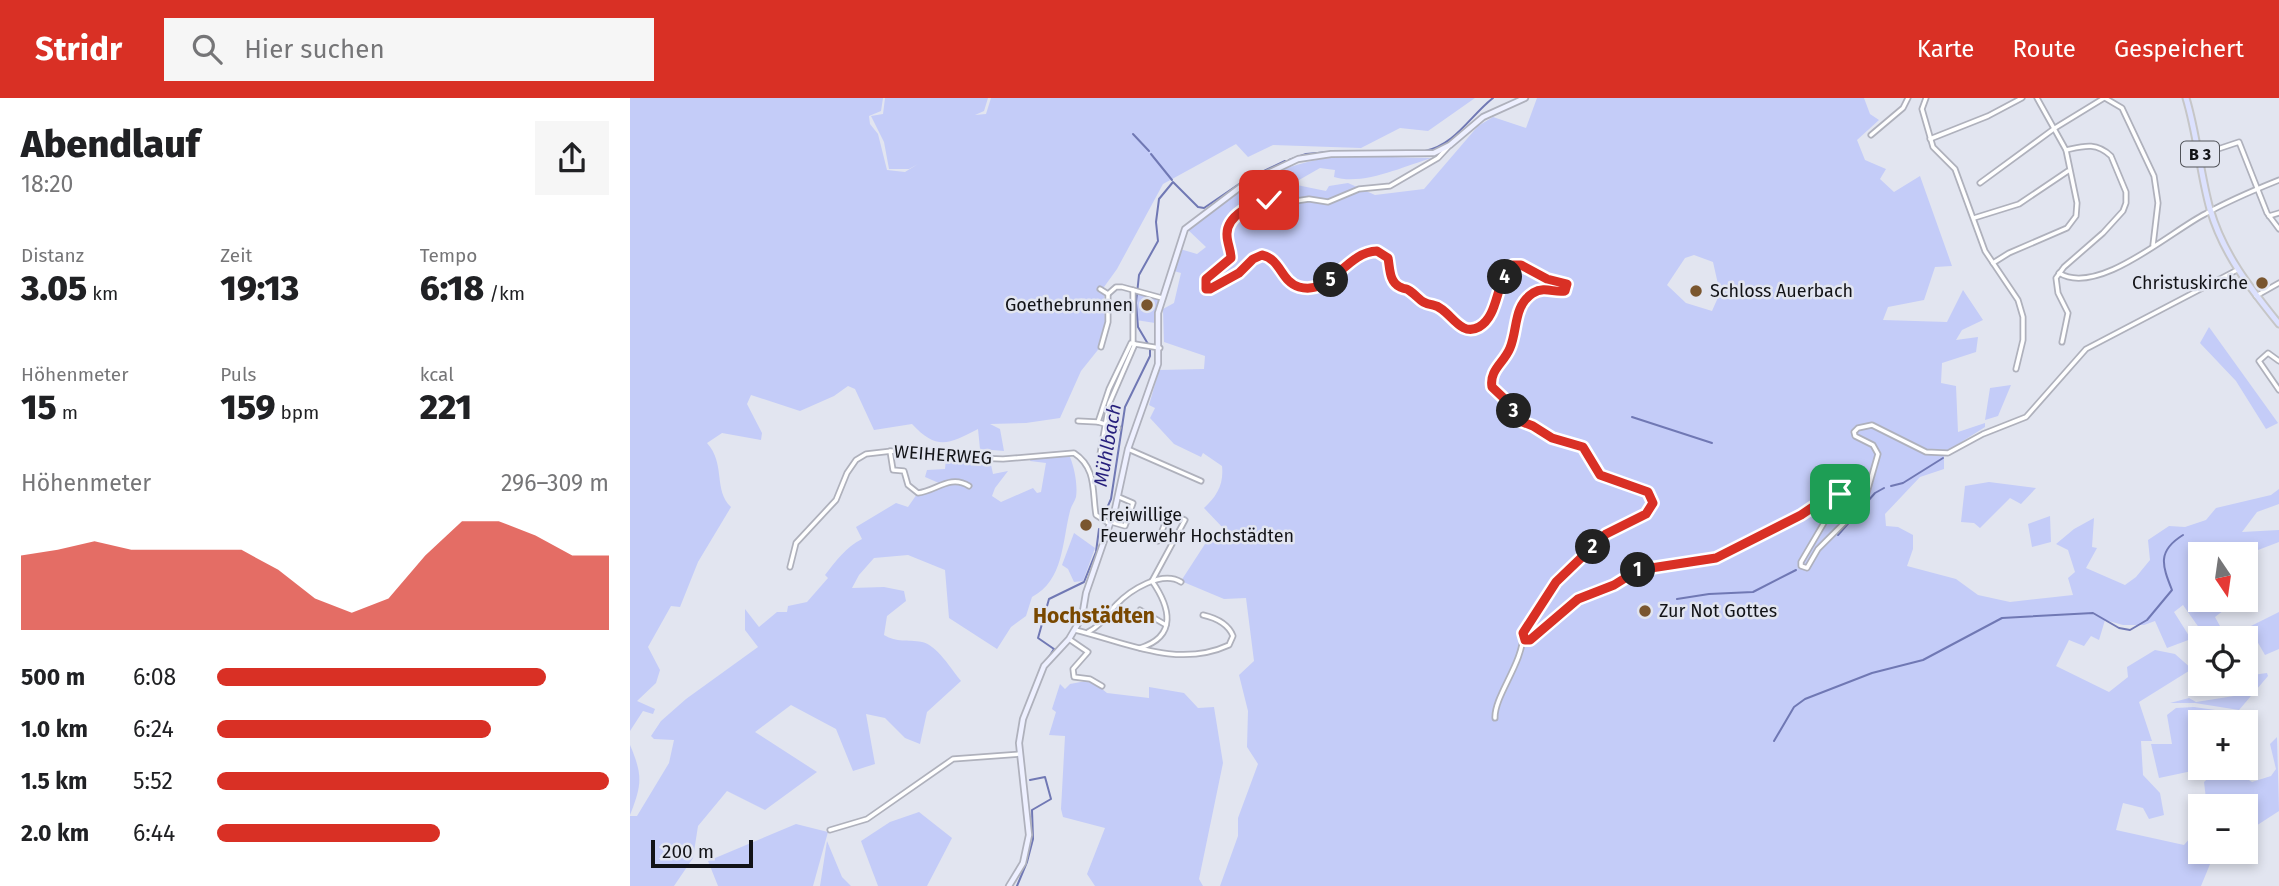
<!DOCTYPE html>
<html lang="de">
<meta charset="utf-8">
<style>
body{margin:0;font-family:"Fira Sans",sans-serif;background:#f6f6f6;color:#202124;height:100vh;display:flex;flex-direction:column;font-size:26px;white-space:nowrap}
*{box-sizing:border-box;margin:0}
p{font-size:23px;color:#757577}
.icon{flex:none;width:38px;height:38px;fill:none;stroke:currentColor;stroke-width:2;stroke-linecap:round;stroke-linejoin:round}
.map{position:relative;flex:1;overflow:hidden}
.sheet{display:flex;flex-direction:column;background:#fff;width:630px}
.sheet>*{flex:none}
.needle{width:46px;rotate:167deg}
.fabs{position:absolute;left:1558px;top:444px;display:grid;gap:14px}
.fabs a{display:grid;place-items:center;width:70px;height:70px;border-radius:0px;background:#fff;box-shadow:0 4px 10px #0003;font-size:35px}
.scale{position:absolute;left:21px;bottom:18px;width:102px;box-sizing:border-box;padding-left:7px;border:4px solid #121317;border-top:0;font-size:19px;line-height:24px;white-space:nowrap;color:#121317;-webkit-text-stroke:5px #e2e5f0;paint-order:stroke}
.pin{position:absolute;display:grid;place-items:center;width:60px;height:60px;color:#fff;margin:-30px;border-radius:14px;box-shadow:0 4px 10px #0006}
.km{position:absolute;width:35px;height:35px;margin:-18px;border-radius:50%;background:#222;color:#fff;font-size:19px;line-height:35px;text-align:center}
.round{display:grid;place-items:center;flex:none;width:74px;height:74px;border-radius:0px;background:#f6f6f6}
.headline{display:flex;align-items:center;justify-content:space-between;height:119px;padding:0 21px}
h1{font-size:38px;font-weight:800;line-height:52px}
.figures{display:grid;grid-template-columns:repeat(3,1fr);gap:10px;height:119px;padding:7px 21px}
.figures div{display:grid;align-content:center}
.figures b{font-size:35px;font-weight:800}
.figures small{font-size:19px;font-weight:400}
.figures p{font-size:19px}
.chart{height:196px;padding:14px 21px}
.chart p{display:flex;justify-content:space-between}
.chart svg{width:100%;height:126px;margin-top:7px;fill:#d93025;opacity:.7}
ul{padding:0 21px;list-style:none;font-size:23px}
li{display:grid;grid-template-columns:112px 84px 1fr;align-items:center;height:52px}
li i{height:18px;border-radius:9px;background:#d93025}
header{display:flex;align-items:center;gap:42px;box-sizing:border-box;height:98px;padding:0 35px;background:#d93025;color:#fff}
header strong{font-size:33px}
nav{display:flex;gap:38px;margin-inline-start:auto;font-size:24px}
.search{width:490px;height:63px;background:#f6f6f6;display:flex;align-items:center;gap:18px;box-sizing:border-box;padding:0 24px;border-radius:0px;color:#757577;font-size:26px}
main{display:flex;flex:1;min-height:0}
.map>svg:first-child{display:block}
.green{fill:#c4ccf8;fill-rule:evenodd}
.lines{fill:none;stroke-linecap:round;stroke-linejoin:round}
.stream{stroke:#7078b4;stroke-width:2}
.street-casing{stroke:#afb1bc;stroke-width:7}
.secondary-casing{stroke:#afb1bc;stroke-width:8}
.primary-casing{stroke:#c6c6c7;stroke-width:9}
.street{stroke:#fff;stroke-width:3.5}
.secondary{stroke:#eef0ff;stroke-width:4.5}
.primary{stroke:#dce1fe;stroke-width:5}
.route-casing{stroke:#fff;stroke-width:14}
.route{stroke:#d93025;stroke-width:9}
.poi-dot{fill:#7a562f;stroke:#e2e5f0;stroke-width:2.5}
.labels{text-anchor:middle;stroke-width:5;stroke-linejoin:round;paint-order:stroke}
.shield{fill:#e2e5f0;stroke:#505258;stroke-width:2}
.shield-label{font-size:16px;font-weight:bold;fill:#121317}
.poi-label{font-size:18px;fill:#121317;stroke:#e2e5f0;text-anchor:start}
.street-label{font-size:18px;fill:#121317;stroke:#e2e5f0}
.water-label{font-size:19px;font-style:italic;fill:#261f7c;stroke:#e2e5f0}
.quarter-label{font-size:21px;font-weight:bold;fill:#794800;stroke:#e2e5f0}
</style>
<header>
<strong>Stridr</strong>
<div class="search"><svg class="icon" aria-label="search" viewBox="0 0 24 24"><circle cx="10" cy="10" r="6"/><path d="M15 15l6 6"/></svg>Hier suchen</div>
<nav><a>Karte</a><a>Route</a><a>Gespeichert</a></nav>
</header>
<main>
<section class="sheet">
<div class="headline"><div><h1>Abendlauf</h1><p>18:20</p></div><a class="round"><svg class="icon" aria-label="share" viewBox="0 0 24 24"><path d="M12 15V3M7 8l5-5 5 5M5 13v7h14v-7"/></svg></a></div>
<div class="figures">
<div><p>Distanz</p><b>3.05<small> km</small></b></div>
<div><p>Zeit</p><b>19:13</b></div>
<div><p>Tempo</p><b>6:18<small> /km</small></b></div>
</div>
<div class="figures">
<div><p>Höhenmeter</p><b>15<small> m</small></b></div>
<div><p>Puls</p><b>159<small> bpm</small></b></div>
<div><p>kcal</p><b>221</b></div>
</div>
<div class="chart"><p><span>Höhenmeter</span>296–309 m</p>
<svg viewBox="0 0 160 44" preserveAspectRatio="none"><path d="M0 44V18L10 16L20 13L30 16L40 16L50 16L60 16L70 23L80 33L90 38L100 33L110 18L120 6L130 6L140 11L150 18L160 18V44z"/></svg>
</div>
<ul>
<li><b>500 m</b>6:08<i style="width:84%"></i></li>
<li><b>1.0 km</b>6:24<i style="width:70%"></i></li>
<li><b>1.5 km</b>5:52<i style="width:100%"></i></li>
<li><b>2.0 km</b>6:44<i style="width:57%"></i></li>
</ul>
</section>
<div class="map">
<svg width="1649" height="788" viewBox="0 0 1649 788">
<rect width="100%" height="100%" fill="#e2e5f0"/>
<g class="green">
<path d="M0,0h253l-2,13 -12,5 1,8 8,10 9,36 18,2 13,-8 -9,5h-20l-5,-27 -13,-26 12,-2 2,-16h103l-4,13 -9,4 11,-1 5,-16h484l-47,33 -28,-3 -39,20 -88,-3 -25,12 -12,-13 -73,40 -46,85 -13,18 1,35 -4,24 -20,25 -21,47 -34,5 -36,1 10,5 4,22 -24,-2 -2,-20c-29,15 -41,22 -66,-5l-38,6 -19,-41 -7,-3 -14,10 -34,15 -49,-16 -4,9 15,29 -1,7 -39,-7 -15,10c19,21 6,47 24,64l-33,55 -18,45 -9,-1 -23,41 12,23 -4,13 -19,18 18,8 -2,5 -10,-3 -13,20z"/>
<path d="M907,0h327l6,16 9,6 -22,20 8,20 21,9 -6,10 14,13 26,-16 32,90 -17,1 -11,33 -36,7 -5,13 64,2 16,-32 20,30 -21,10 -6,10 22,-3 -2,15 -34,11 -1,20 15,3 2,46 27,-9v4l-41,26v16l-24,8 -35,37 1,12 12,1 15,8v14l-6,17 49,13 22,16 32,7 63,-7 -5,-17 7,-6 -7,-22 -12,-6 18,-15 20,-11 -2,29 5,1 -11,20 39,17 11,-8 14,-17 -2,-20 21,-14 16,1 21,-7 10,-12 55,-13 8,-6v15l-22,8 -15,20 37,-2v12l-34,13h-45l-5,9 5,3v33l10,7 9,-7h18l-22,17 11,20 -19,2 -24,-34 -9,7 17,27 -24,9 -12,-27 -11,4h-21l-18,-5 -6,20 -8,-4 -7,10 -15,-6 -13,26 53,26 19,-15 -1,-10 28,-17 20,4 17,15 -53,33 13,39h-11l2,34 17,18 4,22 -15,4 -6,-11 -20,-5 -7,27 68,15 16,-18v25h15l-14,34h-981l18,-50v-18l20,-54 -11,-17 1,-36 -9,-36 15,-14 -8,-63 -22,1 -43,-18 24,-37 18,-16 -19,-20c13,-12 20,-24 18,-42l-19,-13 -2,4 -27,-13 -24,-26 5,-10 -6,-3 10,-35 45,-1 1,-13 -41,-14 -1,-33 11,-6 7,-30 -7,-2 6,-22 17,5 9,-7 -19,-18c42,-33 88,-65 143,-71 33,-4 68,0 102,0 -28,8 -69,28 -98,19l1,-7 -15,-2 -28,16 34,7 3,-5 19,-3 27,12 49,-6 54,-63 15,-9 33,11zM1064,157l19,7 7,31 -8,18 -26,-8 -19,-18 18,-27z"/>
<polygon points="508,194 529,200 525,225 506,222"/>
<polygon points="1579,229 1648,325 1636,331 1606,283 1570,245"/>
<polygon points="1381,287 1368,318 1355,322 1360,290"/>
<path d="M439,357c5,10 9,30 7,42 -1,4 -5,9 -6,14 -8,31 -6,69 -38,86l-6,19 -15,11 -14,22 -48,-31 -4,-48 -37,-15 -34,3 -15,17 -7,13 32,-1 20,4 2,10 -19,15 -3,19c13,8 23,4 38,7 15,3 29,27 39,39l-34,31 -7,32 -15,-6 -20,-20 -19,-4 9,50 -22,7 -17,-42 -45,-24 -36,27 62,40 -52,38 -38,-19 -29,35 -5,32 -19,28h-44v-70h7l32,-53 5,-23 -20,-1 -3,-3 10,-15 25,-22 72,-52 -13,-17v-21l14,18 18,-15h10l1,-6 19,-4 21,-24 -3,-3c11,-14 21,-28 37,-36l-6,-12 40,-24 12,4 9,-13 9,-1 13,-10 -14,-6 2,-7 18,-1 1,-10 44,1 3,14 15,-3 -13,17 -3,8 9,6 32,-14 4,5 4,-1 5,-29 -16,-2 1,-2z"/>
<polygon points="1359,384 1406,390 1391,406 1380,400 1350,430 1344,425 1331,424 1335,388"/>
<polygon points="1420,418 1421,444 1402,449 1398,426"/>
<polygon points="444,435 465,450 453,483 444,484 438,471 432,467"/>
<polygon points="1649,514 1649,551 1635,557 1619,529"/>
<polygon points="1637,575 1638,578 1609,612 1565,605 1540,605 1559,600 1566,604 1604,598 1604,586 1615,586 1615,578"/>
<polygon points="461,582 477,595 519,600 519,589 554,595 568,610 584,609 593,665 569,781 573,788 465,788 457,776 475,730 433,719 431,711 435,638 419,637 426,614 422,611 430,586 435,591 440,586"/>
<polygon points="1564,609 1599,614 1592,625 1570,625 1570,667 1561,667 1562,673 1529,680 1521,646 1542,646 1537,617 1546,610"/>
<polygon points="1647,639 1649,713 1615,735 1615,709 1577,709 1574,684 1589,670 1600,670 1622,684 1641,678 1646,671 1640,646"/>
<path d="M0,647c13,31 12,39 0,70z"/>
<polygon points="289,714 322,740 297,788 248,788 231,743 260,724"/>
<polygon points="166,726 198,734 183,788 88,788 78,763"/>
<polygon points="197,743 212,779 221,788 190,788"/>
</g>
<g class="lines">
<g class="stream">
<polyline points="503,36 519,53"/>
<path d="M795,53c30,-6 45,-35 68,-53"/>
<polyline points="708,54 751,53"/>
<polyline points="521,56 542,82"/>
<polyline points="659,62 676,56 699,54"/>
<polyline points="482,207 486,209 488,205 501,203"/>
<polyline points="518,246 508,229 506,205 509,177 528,143 526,124 529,101 543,84 568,109 574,110 615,82 655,63"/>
<polyline points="1002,319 1082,345"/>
<polyline points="1261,388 1273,385 1313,360"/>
<polyline points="473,419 481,401 495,309 520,258 520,251"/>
<polyline points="1208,437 1245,395 1254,390"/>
<polyline points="1047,501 1079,496 1123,494 1166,472"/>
<polyline points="419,559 424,551 408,540 419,501 454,484 466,454 469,431"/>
<polyline points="403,590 409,576"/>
<path d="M1144,643l20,-34 11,-8 67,-26 51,-13 79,-42 91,-5 26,15 11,2 17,-10 25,-30c-10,-25 -15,-39 11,-55"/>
<polyline points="387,788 397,764 403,741 402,712 421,701 415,679 400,682"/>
</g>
<defs>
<g id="street">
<polyline points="1296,0 1292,11 1303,49 1325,71 1355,153 1388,202 1393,219 1393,242 1386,271"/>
<polyline points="1475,0 1492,10 1524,78 1528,105 1523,147"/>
<polyline points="1241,37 1273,10 1278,0"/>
<polyline points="1300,41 1358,18 1392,0"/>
<path d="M820,47l-12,13 -48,28 -31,3 -31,13 -19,-3 -20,3 -26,-2 -19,10 -16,19c-2,9 5,19 3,28 -3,13 -22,16 -27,28l3,5 5,-2 27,-15 14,-14 9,-4c19,4 19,27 37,32 33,9 47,-35 78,-36l11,7 2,17 6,9 15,8 10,10 22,7 15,15 10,5 10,-1 8,-7 21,-50 6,-5 8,-1 22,12 24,7 -2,7c-7,1 -13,-3 -21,-2 -32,3 -25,42 -35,63 -6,12 -17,17 -18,33l20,21 9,15 13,5 19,12 31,9 17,28 48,17 5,11 -7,11 -40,20 -50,48 -33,51c1,29 -29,63 -28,85"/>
<polyline points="1570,57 1609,44 1637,115 1649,131"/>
<polyline points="1350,85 1425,30 1474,0"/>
<polyline points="1639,118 1649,115"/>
<polyline points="1344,120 1389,106 1438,73"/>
<polyline points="1363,165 1379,155 1437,130 1446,118 1447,105 1436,52 1407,0"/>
<path d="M1429,175c39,24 112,-42 146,-59 23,-13 49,-24 74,-34"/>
<polyline points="470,191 478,196 486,189 492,189 532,200"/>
<polyline points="503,192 503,246"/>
<polyline points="1626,198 1649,185"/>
<path d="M1432,244l6,-29 -10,-20 -2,-15 8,-11 39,-34 20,-22 3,-8v-11l-15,-36c-15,-14 -27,-10 -45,-6"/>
<polyline points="505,246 530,250"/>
<polyline points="471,249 478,224 478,196"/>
<polyline points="1649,263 1638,255 1629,263 1649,292"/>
<polyline points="448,323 468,324 488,330"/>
<polyline points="468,324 479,291 501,245"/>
<polyline points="498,351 571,383"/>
<path d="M260,353l3,19 11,1 4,14 10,8c18,-2 32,-19 51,-7"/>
<polyline points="470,356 479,306 505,246"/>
<polyline points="481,424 495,428 503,405 489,399"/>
<path d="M160,469l6,-24 40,-43 11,-27 9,-13 10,-6 26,-3 53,6 58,2 71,-6c23,15 18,39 22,62l14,9"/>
<polyline points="522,483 555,422 539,415 528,443"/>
<polyline points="510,512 536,527"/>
<path d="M445,532c50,12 102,39 154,15l4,-9c-5,-13 -17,-18 -30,-21"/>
<path d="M458,534c14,-7 18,-17 28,-27 14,-15 46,-35 65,-23"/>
<polyline points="439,541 458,554 443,571 444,579 460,581 472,588"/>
<polyline points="895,542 923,524 948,501 984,487 1008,472 1086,460 1171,417 1199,398 1202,379 1208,378 1212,385 1208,401 1171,464 1171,468 1177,470 1188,451 1234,405 1248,356 1243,347 1225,338 1224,334 1228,330 1242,327 1296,354 1318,355 1353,336 1396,319 1456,251 1607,172"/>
<path d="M510,550c38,-12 30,-41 12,-67"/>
<polyline points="200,732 237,721 323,661 390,656"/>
</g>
<polyline id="secondary" points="379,788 393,765 399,737 389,645 393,621 414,568 439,541 452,519 456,495 485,411 498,351 528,266 528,215 555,131 613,87 668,61 701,56 804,55 820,47 853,19 895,0"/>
<path id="primary" d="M1556,0c11,36 14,75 24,111 13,45 40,79 69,115"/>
</defs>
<use href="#street" class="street-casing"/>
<use href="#secondary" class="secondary-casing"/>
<use href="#primary" class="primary-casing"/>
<use href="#street" class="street"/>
<use href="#secondary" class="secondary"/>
<use href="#primary" class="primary"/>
</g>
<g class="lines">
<defs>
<path id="route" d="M639,102c-16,2 -43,16 -42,35 0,8 4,15 4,23l-25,21v10h4l29,-16 14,-14 9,-4c19,4 19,27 37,32 33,9 46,-35 78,-36l11,7c2,10 1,24 12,29 8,4 3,-1 10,4 10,7 10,12 23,14 17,3 26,33 46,22 21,-12 16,-48 34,-62h8l26,14 20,5 -2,7c-11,2 -20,-5 -32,2 -20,13 -15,36 -23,55 -6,15 -21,22 -18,39l19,18 9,16 13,5 19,12 31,9 17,28 48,17 5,11 -7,11 -40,20 -50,48 -33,51 2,7h5l48,-41 36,-14 24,-15 78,-12 85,-43 28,-19 2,-17 4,-3 7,5 -2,13"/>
</defs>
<use href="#route" class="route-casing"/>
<use href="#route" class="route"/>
</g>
<g class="poi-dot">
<circle cx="1632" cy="185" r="7"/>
<circle cx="1066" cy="193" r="7"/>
<circle cx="517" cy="207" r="7"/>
<circle cx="456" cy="427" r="7"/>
<circle cx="1015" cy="513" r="7"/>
</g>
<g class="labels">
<rect class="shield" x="1551" y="43.5" width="38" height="25" rx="5"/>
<g class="shield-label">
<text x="1570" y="62">B 3</text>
</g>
<g class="poi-label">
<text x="1618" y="191" text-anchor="end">Christuskirche</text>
<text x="1080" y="199">Schloss Auerbach</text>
<text x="503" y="213" text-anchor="end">Goethebrunnen</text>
<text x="470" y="423">Freiwillige<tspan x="470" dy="21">Feuerwehr Hochstädten</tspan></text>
<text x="1029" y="519">Zur Not Gottes</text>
</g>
<g class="street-label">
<text transform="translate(313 357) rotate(4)" y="6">WEIHERWEG</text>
</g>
<g class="water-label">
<text transform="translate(477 347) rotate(-80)" y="7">Mühlbach</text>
</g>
<g class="quarter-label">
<text x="464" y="525">Hochstädten</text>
</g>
</g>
</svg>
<div class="fabs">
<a><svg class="needle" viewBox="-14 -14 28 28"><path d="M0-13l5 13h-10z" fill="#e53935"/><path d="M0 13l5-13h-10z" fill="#757577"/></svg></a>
<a><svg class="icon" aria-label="locate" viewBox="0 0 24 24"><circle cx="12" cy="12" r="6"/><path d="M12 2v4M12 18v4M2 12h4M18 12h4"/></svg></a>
<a>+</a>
<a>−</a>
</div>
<div class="scale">200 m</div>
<div class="pin" style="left:1210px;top:396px;background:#1e9e55"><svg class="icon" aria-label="arrive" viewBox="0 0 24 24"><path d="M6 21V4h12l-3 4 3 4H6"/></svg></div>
<div class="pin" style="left:639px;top:102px;background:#d93025"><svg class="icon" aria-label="check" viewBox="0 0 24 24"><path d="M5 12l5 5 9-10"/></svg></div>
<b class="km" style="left:1008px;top:472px">1</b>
<b class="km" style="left:963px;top:449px">2</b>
<b class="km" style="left:884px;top:313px">3</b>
<b class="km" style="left:875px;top:179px">4</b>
<b class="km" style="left:701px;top:182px">5</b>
</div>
</main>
